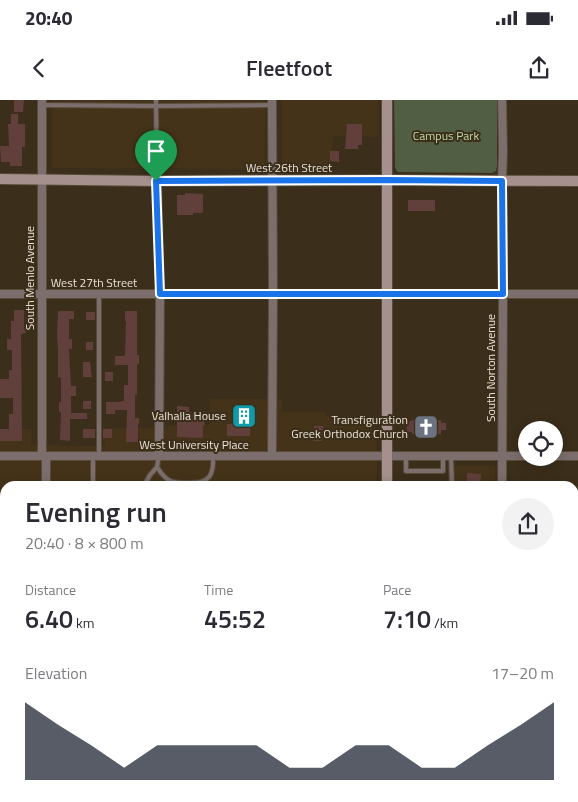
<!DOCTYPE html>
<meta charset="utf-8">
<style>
body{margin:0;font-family:"Titillium Web",sans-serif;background:#f2f2f3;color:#2b2b33;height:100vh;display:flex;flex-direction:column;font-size:19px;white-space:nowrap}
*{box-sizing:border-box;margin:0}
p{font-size:16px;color:#7c7c81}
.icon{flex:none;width:28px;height:28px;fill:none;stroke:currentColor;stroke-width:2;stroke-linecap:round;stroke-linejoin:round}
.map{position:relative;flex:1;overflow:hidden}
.side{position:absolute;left:0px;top:381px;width:579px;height:321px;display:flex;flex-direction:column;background:#fff;border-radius:15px 15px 0 0;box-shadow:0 2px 12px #0003}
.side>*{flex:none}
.controls{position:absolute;left:518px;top:321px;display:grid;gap:10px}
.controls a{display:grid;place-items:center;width:45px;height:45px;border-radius:50%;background:#fff;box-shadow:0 2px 12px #0003;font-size:25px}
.pin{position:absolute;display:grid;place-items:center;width:42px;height:42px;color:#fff;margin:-51px -21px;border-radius:50% 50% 50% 0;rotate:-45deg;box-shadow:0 0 5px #0007}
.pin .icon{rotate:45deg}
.round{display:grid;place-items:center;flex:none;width:52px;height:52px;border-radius:26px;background:#f2f2f3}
.headline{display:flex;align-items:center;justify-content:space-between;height:85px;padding:0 25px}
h1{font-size:28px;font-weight:600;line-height:38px}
.stats{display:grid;grid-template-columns:repeat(3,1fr);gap:8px;height:85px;padding:5px 25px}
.stats div{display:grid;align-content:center}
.stats b{font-size:25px;font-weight:600}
.stats small{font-size:14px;font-weight:400}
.stats p{font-size:14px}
.chart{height:140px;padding:10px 25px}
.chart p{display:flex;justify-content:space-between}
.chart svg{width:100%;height:90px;margin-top:5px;fill:#111827;opacity:.7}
.status{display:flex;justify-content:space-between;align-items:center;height:35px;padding:0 25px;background:#fff;direction:ltr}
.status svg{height:14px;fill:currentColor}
header{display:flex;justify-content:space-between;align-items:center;height:65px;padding:0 25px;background:#fff;font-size:22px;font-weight:600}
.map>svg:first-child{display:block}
.built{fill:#443319}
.green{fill:#515e43}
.building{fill:#613f3b}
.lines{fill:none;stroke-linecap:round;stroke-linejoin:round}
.lane-casing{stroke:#574b38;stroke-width:6}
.street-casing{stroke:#574b38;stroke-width:10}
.secondary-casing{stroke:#574b38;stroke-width:12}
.lane{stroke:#7b6e6c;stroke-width:4}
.street{stroke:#7b6e6c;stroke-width:8}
.secondary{stroke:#a5908d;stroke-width:10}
.route-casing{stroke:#fff;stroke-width:10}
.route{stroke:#1a73e8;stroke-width:6}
.labels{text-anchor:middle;stroke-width:4;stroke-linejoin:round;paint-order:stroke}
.park-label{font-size:12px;fill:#bfdba4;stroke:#3b2e1a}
.street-label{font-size:12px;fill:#ebe2d7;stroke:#3b2e1a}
.poi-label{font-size:12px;fill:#ebe2d7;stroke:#3b2e1a;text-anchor:end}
</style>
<div class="status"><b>20:40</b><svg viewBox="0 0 49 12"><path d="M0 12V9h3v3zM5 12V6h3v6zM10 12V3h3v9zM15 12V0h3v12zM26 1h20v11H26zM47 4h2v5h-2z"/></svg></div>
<header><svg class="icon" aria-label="back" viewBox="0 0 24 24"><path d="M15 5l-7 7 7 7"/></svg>Fleetfoot<svg class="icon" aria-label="share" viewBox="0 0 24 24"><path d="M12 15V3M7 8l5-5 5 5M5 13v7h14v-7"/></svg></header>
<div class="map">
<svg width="578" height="702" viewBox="0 0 578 702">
<rect width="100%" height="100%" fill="#3b2e1a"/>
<g class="built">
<polygon points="52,0 265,0 265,69 52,68"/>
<polygon points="282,0 378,0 378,37 333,36 332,68 282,68"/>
<polygon points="210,299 282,299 282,312 325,312 326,316 376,316 377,365 376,386 5,386 5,698 375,698 375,702 0,702 0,329 31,329 31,345 105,346 105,328 167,328 168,326 210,325"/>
<rect x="448" y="366" width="47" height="20"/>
<rect x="397" y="698" width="49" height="4"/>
</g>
<g class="green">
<polygon points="394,0 497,0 497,66 496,71 492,73 398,72 396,70 395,67"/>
<polygon points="140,698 212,698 219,702 133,702"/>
</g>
<g class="building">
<polygon points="14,0 24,0 23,12 14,12"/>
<polygon points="11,14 18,14 18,24 25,24 25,47 22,47 22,66 10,66 10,62 1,62 0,46 9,46 8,24 11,24"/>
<polygon points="347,24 362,24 362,45 358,45 358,49 345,49"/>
<polygon points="330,51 339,51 339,62 330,61"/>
<polygon points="185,93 203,94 203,113 193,113 193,115 177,115 177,95 185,95"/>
<rect x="408" y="100" width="27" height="11"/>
<polygon points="14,210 24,210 24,226 26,226 26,233 23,233 23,234 21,234 22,341 0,341 0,329 9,329 9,314 13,314 13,298 0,298 0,279 9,279 9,270 12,270 12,250 7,250 7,239 11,239 11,221 14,221"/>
<polygon points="58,211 74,211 74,219 69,219 69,239 72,239 72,249 69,249 71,286 76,286 76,296 71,296 71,313 87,313 87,319 70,319 70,341 60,340 61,312 59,312 59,302 61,302 61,278 58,277 58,251 57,236"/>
<polygon points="125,211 137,211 137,255 139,255 139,264 137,264 137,295 135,295 135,318 139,318 139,324 138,324 138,342 126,342 127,310 115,310 115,314 106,314 106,302 121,302 121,301 124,301 124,285 128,285 128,265 115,265 115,256 124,256 124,255 125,255 126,221 125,221"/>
<rect x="86" y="212" width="9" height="8"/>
<rect x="86" y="242" width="7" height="8"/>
<polygon points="83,262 90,262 92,277 83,277"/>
<rect x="105" y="272" width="8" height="9"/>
<rect x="83" y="301" width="8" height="8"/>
<polygon points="177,306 189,307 189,312 191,312 191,314 203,314 205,325 203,325 203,338 177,337"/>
<polygon points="237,308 250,308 250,336 227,336 227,324 237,324"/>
<polygon points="412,320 441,320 441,323 446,323 446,330 441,330 441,334 412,334 412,332 407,332 407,321 412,321"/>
<polygon points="314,326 323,326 322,341 313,341"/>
<rect x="83" y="329" width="12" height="9"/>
<rect x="103" y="329" width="9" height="9"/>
<polygon points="467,373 481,374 480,386 467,386"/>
</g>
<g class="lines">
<defs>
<g id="lane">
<polyline points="156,0 157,80"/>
<polyline points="42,5 156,6 272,5"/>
<polyline points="99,194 99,356"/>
<polyline points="93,356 93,385"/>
<path d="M159,356l-2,11c10,16 15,16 33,16 20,0 24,-8 23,-27"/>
<polyline points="406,356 406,371 443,371 443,356"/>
<polyline points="451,356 452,386"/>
<polyline points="144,386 150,375 157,367"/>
<polyline points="0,554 5,554"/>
<polyline points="0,625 5,625"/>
</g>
<g id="street">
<polyline points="42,0 42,356"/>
<polyline points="272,0 273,194 272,356"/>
<polyline points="502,0 503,51 502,81 503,194 502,386"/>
<polyline points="157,81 160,194 159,356"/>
<polyline points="0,194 578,194"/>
<polyline points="0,356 526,356"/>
<polyline points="46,356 46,386"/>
<polyline points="554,356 578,356"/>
<polyline points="0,517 5,517"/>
<polyline points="574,519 578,519"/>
<polyline points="0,639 5,639"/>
<polyline points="502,702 502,698"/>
</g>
<g id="secondary">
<polyline points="387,0 387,386"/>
<polyline points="0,79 157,81 387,80 578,81"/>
<polyline points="388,698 388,702"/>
</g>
</defs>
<use href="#lane" class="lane-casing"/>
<use href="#street" class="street-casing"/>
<use href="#secondary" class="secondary-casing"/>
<use href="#lane" class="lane"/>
<use href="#street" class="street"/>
<use href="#secondary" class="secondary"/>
</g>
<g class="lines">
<defs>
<polygon id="route" points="387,80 502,81 503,194 160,194 156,81"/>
</defs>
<use href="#route" class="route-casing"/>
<use href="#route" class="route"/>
</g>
<defs>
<symbol id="building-square" viewBox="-11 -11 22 22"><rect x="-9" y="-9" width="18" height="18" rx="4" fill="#0f9aa8" stroke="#3b2e1a"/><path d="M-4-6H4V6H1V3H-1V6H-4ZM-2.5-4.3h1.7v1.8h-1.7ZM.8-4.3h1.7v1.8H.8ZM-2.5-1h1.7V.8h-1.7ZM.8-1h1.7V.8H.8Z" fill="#fff"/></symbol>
<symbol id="church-square" viewBox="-11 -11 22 22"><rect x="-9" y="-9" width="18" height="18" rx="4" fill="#6b7280" stroke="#3b2e1a"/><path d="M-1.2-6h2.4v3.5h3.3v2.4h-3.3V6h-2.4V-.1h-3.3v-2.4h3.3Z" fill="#fff"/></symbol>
</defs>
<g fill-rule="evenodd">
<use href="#building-square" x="230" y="302" width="28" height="28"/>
<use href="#church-square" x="412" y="313" width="28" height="28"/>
</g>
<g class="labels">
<g class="park-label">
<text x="446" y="40">Campus Park</text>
</g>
<g class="street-label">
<text x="289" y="72">West 26th Street</text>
<text transform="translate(30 178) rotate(-90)" y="4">South Menlo Avenue</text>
<text x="94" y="187">West 27th Street</text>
<text transform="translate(491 268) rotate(-90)" y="4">South Norton Avenue</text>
<text x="194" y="349">West University Place</text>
</g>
<g class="poi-label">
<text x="226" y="320">Valhalla House</text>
<text x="408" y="324">Transfiguration<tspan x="408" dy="14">Greek Orthodox Church</tspan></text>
</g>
</g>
</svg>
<div class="controls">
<a><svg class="icon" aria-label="locate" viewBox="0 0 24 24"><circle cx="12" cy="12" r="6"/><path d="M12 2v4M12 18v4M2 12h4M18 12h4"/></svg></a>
</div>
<div class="pin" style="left:156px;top:81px;background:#1e9e55"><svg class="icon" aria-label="arrive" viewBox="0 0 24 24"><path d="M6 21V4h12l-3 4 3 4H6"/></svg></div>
<section class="side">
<div class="headline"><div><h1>Evening run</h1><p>20:40 · 8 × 800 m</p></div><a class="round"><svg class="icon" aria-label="share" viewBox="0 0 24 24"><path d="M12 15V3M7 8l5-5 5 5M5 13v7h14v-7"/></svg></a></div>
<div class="stats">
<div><p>Distance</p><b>6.40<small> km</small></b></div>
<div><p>Time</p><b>45:52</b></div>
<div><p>Pace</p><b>7:10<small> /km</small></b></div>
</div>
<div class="chart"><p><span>Elevation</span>17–20 m</p>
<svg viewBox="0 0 160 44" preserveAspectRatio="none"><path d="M0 44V6L10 17L20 27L30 38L40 27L50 27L60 27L70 27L80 38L90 38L100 27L110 27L120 38L130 38L140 27L150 17L160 6V44z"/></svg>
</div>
</section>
</div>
